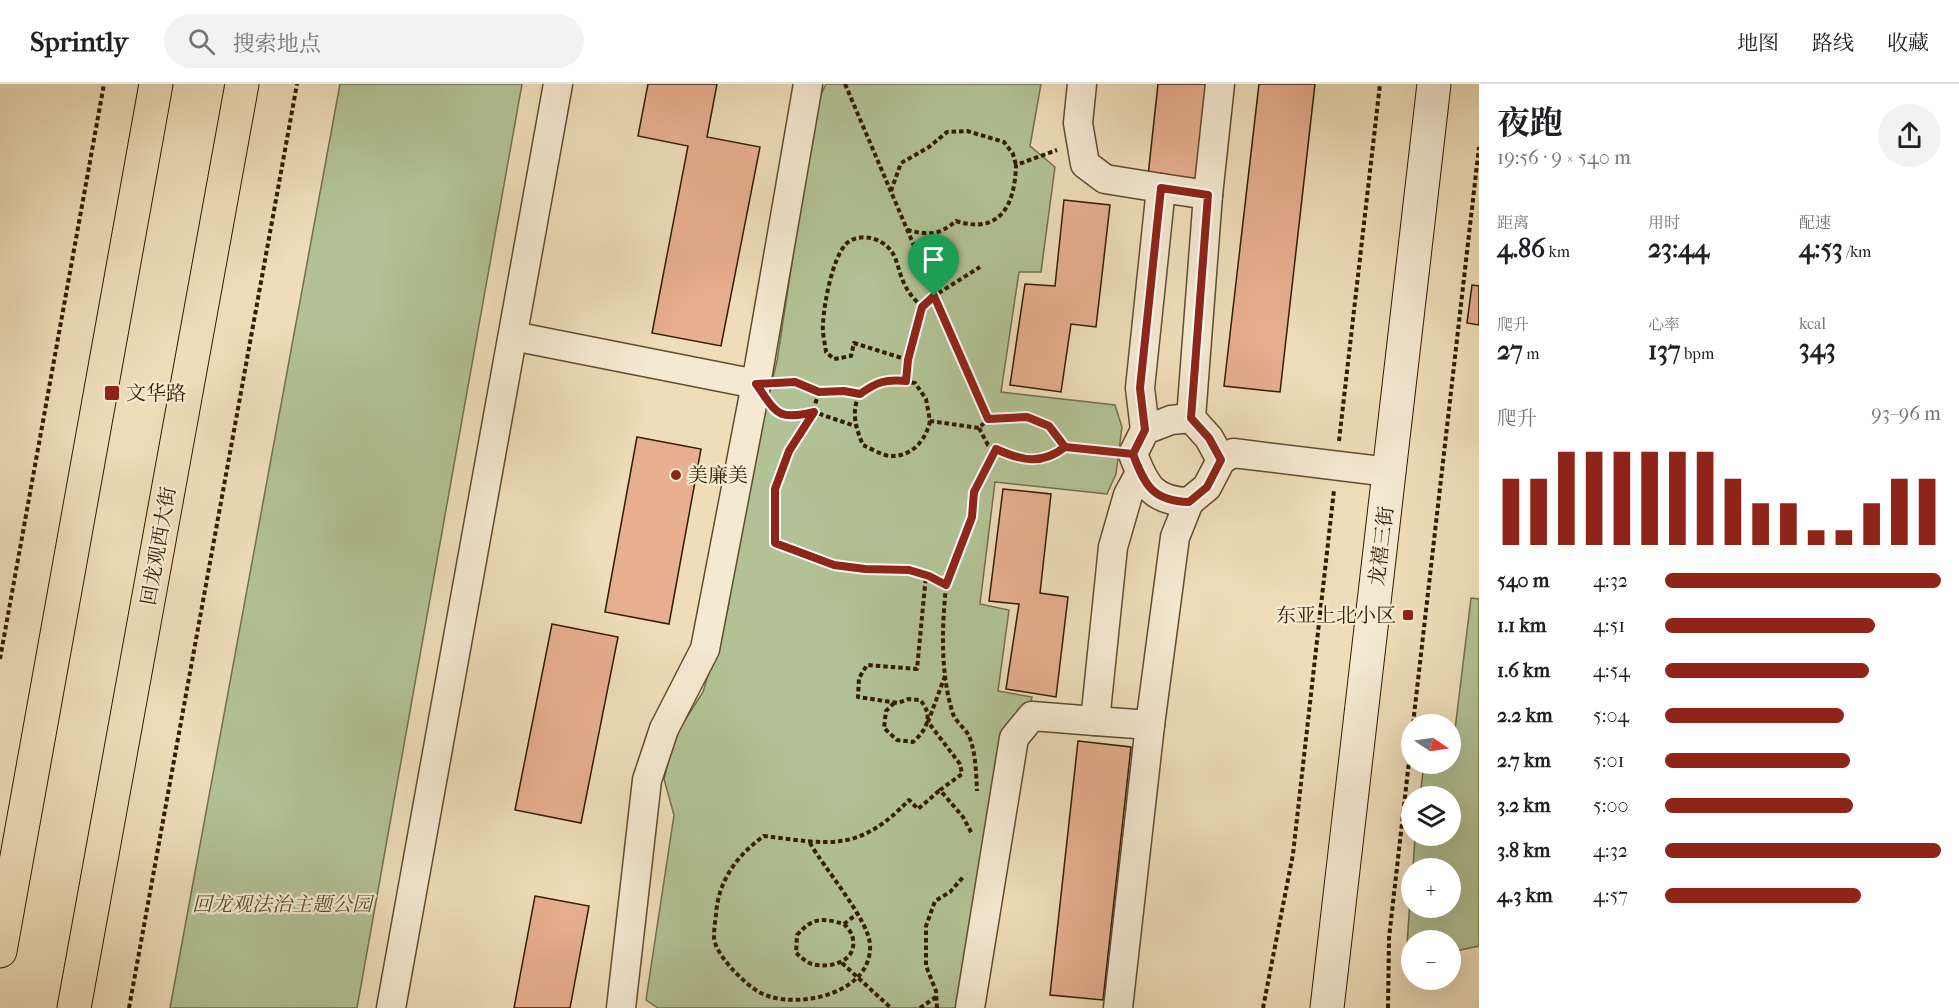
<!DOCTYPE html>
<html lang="zh">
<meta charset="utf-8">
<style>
body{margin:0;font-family:"IM FELL French Canon","Noto Serif SC",serif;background:#f2f2f2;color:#202124;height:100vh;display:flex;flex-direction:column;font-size:22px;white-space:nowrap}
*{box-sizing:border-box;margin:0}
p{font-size:20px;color:#757577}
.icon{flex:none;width:33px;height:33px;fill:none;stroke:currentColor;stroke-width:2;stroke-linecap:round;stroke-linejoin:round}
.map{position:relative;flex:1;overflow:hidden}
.side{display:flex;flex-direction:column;background:#fff;width:480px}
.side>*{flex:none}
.needle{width:39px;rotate:103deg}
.controls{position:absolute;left:1401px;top:630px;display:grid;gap:12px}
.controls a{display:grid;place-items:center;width:60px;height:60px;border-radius:50%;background:#fff;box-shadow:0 6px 24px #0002;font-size:30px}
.pin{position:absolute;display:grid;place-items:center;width:51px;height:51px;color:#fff;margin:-62px -26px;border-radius:50% 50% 50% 0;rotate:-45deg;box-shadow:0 0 6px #0007}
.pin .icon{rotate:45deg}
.round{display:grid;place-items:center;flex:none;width:63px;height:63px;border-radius:32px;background:#f2f2f2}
.head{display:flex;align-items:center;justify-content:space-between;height:102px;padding:0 18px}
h1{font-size:33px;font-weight:700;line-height:45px}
.metrics{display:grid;grid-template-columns:repeat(3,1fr);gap:9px;height:102px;padding:6px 18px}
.metrics div{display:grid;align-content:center}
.metrics b{font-size:26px;font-weight:700}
.metrics small{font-size:16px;font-weight:400}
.metrics p{font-size:16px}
.chart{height:168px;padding:12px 18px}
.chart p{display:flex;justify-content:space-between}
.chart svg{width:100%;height:108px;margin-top:6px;stroke:#8f2418;stroke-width:6}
ul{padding:0 18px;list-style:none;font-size:20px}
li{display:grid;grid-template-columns:96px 72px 1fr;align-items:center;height:45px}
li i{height:15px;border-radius:8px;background:#8f2418}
header{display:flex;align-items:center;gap:36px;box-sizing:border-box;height:84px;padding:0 30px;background:#fff;border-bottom:2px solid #e0e0e0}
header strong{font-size:28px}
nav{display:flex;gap:33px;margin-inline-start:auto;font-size:21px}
.search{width:420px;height:54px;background:#f2f2f2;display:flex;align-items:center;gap:15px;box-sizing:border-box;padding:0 21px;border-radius:33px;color:#757577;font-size:22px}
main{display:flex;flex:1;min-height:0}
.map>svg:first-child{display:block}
.green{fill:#b2c294;stroke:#726f4c;stroke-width:1.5}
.building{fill:#e7ae90;stroke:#311c03;stroke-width:1.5}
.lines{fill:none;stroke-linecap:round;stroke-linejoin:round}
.street-casing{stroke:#604c30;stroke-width:31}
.secondary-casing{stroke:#311c03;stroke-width:35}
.primary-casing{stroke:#311c03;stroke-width:35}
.path{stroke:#311c03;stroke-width:4;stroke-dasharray:4.5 3;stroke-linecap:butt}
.street{stroke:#f4e9d1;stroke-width:28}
.secondary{stroke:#f4e9d1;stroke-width:33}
.primary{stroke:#eeddb8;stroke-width:33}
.route-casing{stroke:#fff;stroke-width:12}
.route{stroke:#8f2418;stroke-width:8}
.poi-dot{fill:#8f2418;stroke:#f4e9d1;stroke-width:2}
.labels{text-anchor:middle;stroke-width:4.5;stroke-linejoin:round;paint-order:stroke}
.poi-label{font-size:20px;fill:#311c03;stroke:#f4e9d1;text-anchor:start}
.street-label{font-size:20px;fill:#311c03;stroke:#f4e9d1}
.park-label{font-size:20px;font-style:italic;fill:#584e2e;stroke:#f4e9d1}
</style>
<header>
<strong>Sprintly</strong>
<div class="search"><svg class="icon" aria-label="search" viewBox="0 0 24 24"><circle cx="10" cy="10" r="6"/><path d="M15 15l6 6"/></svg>搜索地点</div>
<nav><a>地图</a><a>路线</a><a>收藏</a></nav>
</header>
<main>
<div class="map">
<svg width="1479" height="924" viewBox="0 0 1479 924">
<rect width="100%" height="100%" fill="#eeddb8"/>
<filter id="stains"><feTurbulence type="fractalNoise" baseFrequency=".00333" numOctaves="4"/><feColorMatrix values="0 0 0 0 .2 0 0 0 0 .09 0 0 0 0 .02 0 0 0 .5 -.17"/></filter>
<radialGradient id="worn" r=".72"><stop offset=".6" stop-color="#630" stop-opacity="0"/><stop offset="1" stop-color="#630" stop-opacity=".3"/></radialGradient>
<g class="green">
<polygon points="340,0 522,0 357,924 170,924"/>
<polygon points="826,0 1041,0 1030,62 1055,83 1041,188 1019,188 1001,308 1115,321 1122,343 1116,390 1107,410 995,398 980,520 1009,526 998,607 1032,613 965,906 956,924 658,924 646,916 674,731 664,695 675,652 703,608 728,524 748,395 777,277 816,21"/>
<polygon points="1471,514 1479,515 1479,862 1451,868 1450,856 1412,856 1411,866 1407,862 1411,799 1412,824 1450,824 1450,784 1413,784 1415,752 1450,752 1450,712 1420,712 1424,680 1450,680 1451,662 1453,662"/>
</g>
<g class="building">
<polygon points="648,0 717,0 707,53 760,63 721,262 652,249 688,62 638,52"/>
<polygon points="1158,0 1212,0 1201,97 1148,92"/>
<polygon points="1259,0 1315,0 1280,308 1224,302"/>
<polygon points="1064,116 1110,121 1096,243 1071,240 1061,308 1010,301 1025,200 1055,202"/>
<polygon points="1472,201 1479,202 1479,241 1467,239"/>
<polygon points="637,353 701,365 669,540 605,528"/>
<polygon points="1003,405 1051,410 1040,509 1068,513 1056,613 1006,605 1019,520 989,517"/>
<polygon points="552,540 618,553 581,739 515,726"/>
<polygon points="1078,657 1131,663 1103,916 1050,911"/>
<polygon points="535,812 589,822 570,924 514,924"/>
</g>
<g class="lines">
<defs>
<g id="street">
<polyline points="1082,0 1078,39 1085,80 1105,95 1161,104"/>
<polyline points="1208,111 1220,0"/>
<polyline points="513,252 756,300"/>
<polyline points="1145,346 1140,304 1161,104 1208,111 1191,334"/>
<path d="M1221,376l-12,-22 -18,-20 -20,2 -26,10 -12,24c12,32 20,47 56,48l18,-15 14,-27 12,-7 156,19"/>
<polyline points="1095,637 1150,641 1175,453 1189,418"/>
<polyline points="391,924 558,0"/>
<polyline points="621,924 647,696 664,645 705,565 756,300 808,0"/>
<polyline points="970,924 1014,654 1032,632 1095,637 1113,463 1128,411 1140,389"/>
<polyline points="1118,924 1150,641"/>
</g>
<polyline id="secondary" points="1327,924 1434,0"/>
<g id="primary">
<polyline points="0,867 156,0"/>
<polyline points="74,924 242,0"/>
</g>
</defs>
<use href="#street" class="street-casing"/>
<use href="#secondary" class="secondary-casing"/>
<use href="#primary" class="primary-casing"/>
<g class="path">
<polyline points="845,0 988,335"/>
<polyline points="891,107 901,79 929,63 947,48 967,47 1004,58 1013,70 1016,81"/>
<path d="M907,146c22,5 31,6 49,-9 45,14 59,-17 60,-56l41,-15"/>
<path d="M908,276l-54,-17 -3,13 -17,3 -8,-7c-1,-9 -4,-19 -3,-28 1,-20 9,-65 23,-80 9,-9 25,-8 35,-2 18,10 15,27 24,43 4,9 10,15 17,22"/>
<polyline points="906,297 908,276 922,223 934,212 980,183"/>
<path d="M782,298c19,-1 23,8 38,10 13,2 26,0 40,2"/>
<polyline points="819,308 810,336 789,367 775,405 775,459 834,481 865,485 909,486 929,492 946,502 972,433 974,408 996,365"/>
<polyline points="776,327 791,333 814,328 855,342"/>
<path d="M930,337c-4,19 -18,36 -40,35 -8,-1 -19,-7 -27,-11 -22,-49 2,-70 52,-62l11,16 4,22 49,7 9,-9 39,-2 22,9 16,21 43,5"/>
<polyline points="979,344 988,361 1009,371 1032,376 1053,372 1065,363"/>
<polyline points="1339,357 1380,0"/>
<path d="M946,502c-4,41 -6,87 7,128 3,8 12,14 16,22 7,17 7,37 8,55"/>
<polyline points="0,575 104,0"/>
<polyline points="945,592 928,638 960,680 962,690 940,706 963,733 972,750"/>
<path d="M894,619l-8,8 -2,17 13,12 16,2c14,-12 21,-27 7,-42l-12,-1 -10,4 -40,-6 1,-19 8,-13 50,4 9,-94"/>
<polyline points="1413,640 1479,63"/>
<path d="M810,759c14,25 58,76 60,101 3,48 -66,64 -102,52 -15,-5 -26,-17 -36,-27 -7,-8 -17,-21 -18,-31 0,-8 1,-16 2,-23 2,-34 21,-60 48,-79 66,8 94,17 145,-36l9,9 22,-19"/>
<path d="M844,840c3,3 7,8 8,11 8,26 -21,34 -40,29 -6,-2 -11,-7 -16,-11l1,-18c16,-18 25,-17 47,-11l13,-10"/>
<polyline points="842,879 891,924"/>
<polyline points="129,924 297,0"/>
<polyline points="920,924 936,913"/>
<polyline points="937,924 936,907 926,882 926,842 935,817 950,808 964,792"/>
<polyline points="1263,924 1293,770 1334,406"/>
<polyline points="1388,924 1389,854 1412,651"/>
</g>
<use href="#street" class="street"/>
<use href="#secondary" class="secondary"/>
<use href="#primary" class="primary"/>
</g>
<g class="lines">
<defs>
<path id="route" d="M934,212l-12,11 -14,53 -2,21c-21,-2 -29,1 -46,13l-16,-3 -25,1 -24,-10 -39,2c21,29 20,37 58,28l-25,39 -14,38v54l59,22 31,4 44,1 20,6 17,9 26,-68 2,-25 22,-43c26,12 46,16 69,-2l68,7 12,-24 -5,-42 21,-200 47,7 -17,223 18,20 12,22 -14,27 -18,15c-36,-1 -44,-16 -56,-48l-68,-7 -16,-21 -22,-9 -39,2 -54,-123"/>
</defs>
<use href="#route" class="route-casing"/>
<use href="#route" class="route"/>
</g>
<g class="poi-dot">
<rect x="104" y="301" width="16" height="16" rx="3"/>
<circle cx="676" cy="391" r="6"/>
<rect x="1402" y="525" width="12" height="12" rx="3"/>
</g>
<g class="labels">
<g class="poi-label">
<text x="126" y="316">文华路</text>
<text x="688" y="398">美廉美</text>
<text x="1396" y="538" text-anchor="end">东亚上北小区</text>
</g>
<g class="street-label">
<text transform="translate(158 462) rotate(-80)" y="7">回龙观西大街</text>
<text transform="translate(1381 462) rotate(-83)" y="7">龙禧三街</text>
</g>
<g class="park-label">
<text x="282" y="827">回龙观法治主题公园</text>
</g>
</g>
<rect width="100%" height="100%" filter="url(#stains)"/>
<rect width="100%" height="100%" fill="url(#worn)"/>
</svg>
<div class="controls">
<a><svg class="needle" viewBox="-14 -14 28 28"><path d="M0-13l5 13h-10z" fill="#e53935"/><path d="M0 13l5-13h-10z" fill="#757577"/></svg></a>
<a><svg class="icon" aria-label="layers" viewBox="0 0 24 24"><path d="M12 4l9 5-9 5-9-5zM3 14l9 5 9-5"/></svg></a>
<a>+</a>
<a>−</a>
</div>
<div class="pin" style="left:934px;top:212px;background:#1e9e55"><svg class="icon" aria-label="arrive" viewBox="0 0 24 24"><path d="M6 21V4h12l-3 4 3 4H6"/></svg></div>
</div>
<section class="side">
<div class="head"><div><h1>夜跑</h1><p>19:56 · 9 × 540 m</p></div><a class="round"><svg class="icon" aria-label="share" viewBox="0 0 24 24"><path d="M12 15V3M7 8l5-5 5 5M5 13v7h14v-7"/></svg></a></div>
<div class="metrics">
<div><p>距离</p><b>4.86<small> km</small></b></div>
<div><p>用时</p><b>23:44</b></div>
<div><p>配速</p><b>4:53<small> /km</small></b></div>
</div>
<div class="metrics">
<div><p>爬升</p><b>27<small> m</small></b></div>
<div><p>心率</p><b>137<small> bpm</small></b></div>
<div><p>kcal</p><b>343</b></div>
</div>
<div class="chart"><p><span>爬升</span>93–96 m</p>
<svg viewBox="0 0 160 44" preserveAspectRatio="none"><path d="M5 44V17M15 44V17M25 44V6M35 44V6M45 44V6M55 44V6M65 44V6M75 44V6M85 44V17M95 44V27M105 44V27M115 44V38M125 44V38M135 44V27M145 44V17M155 44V17"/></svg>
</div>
<ul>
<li><b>540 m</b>4:32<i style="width:100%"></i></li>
<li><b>1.1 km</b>4:51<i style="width:76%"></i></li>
<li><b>1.6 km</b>4:54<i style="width:74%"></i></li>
<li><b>2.2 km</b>5:04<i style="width:65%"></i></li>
<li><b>2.7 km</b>5:01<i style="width:67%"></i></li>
<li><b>3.2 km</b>5:00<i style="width:68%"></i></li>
<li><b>3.8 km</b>4:32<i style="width:100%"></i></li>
<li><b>4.3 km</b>4:57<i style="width:71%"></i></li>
</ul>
</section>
</main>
